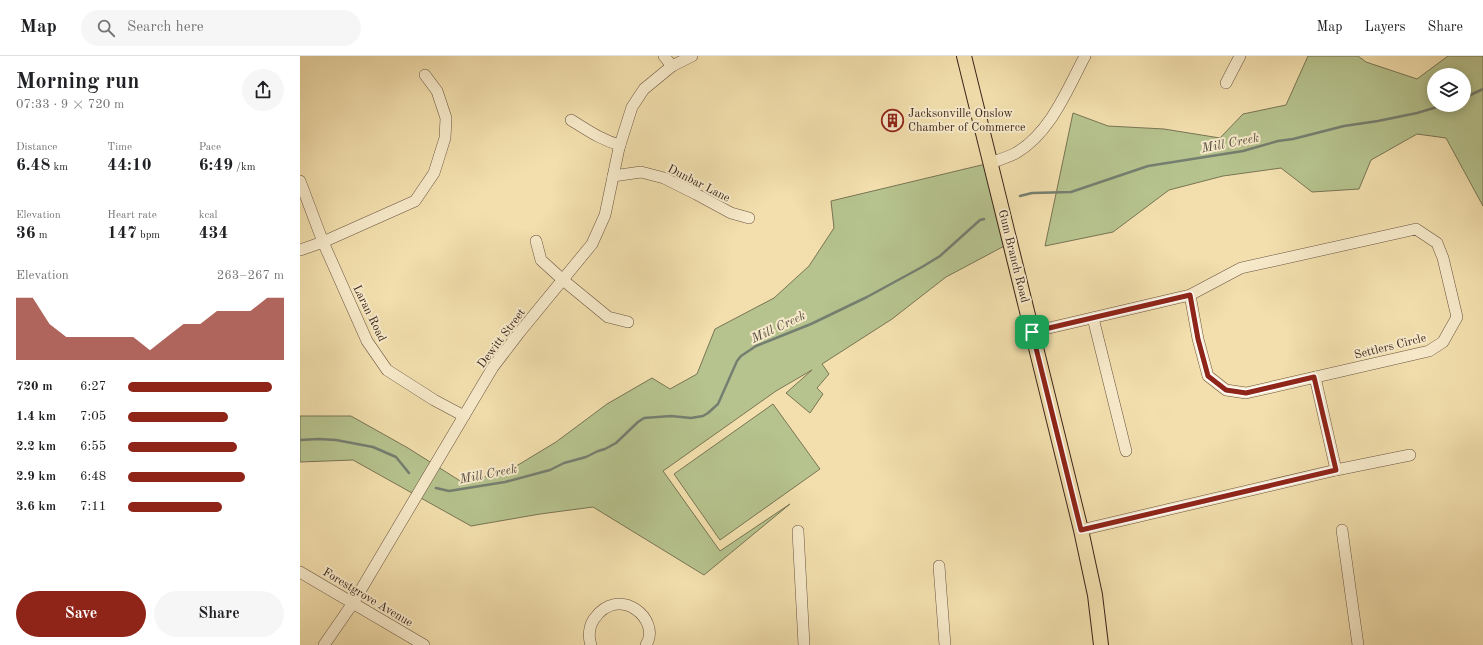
<!DOCTYPE html>
<meta charset="utf-8">
<style>
body{margin:0;font-family:"Old Standard TT",serif;background:#f6f6f6;color:#202124;height:100vh;display:flex;flex-direction:column;font-size:15px;white-space:nowrap}
*{box-sizing:border-box;margin:0}
p{font-size:13px;color:#757577}
.icon{flex:none;width:22px;height:22px;fill:none;stroke:currentColor;stroke-width:2;stroke-linecap:round;stroke-linejoin:round}
.map{position:relative;flex:1;overflow:hidden}
.sheet{display:flex;flex-direction:column;background:#fff;width:300px}
.sheet>*{flex:none}
.fabs{position:absolute;left:1127px;top:12px;display:grid;gap:8px}
.fabs a{display:grid;place-items:center;width:44px;height:44px;border-radius:50%;background:#fff;box-shadow:0 2px 10px #0003;font-size:20px}
.pin{position:absolute;display:grid;place-items:center;width:34px;height:34px;color:#fff;margin:-17px;border-radius:8px;box-shadow:0 2px 6px #0006}
.round{display:grid;place-items:center;flex:none;width:42px;height:42px;border-radius:21px;background:#f6f6f6}
.head{display:flex;align-items:center;justify-content:space-between;height:68px;padding:0 16px}
h1{font-size:22px;font-weight:800;line-height:30px}
.stats{display:grid;grid-template-columns:repeat(3,1fr);gap:6px;height:68px;padding:4px 16px}
.stats div{display:grid;align-content:center}
.stats b{font-size:17px;font-weight:800}
.stats small{font-size:11px;font-weight:400}
.stats p{font-size:11px}
.chart{height:112px;padding:8px 16px}
.chart p{display:flex;justify-content:space-between}
.chart svg{width:100%;height:72px;margin-top:4px;fill:#8f2418;opacity:.7}
.cta{display:flex;gap:8px;margin-top:auto;padding:8px 16px}
.cta a{flex:1;height:46px;border-radius:24px;background:#8f2418;color:#fff;font-size:16px;font-weight:800;line-height:46px;text-align:center}
.cta a+a{background:#f6f6f6;color:#202124}
ul{padding:0 16px;list-style:none;font-size:13px}
li{display:grid;grid-template-columns:64px 48px 1fr;align-items:center;height:30px}
li i{height:10px;border-radius:5px;background:#8f2418}
header{display:flex;align-items:center;gap:24px;box-sizing:border-box;height:56px;padding:0 20px;background:#fff;border-bottom:1px solid #e0e0e0}
header strong{font-size:19px}
nav{display:flex;gap:22px;margin-inline-start:auto;font-size:14px}
.search{width:280px;height:36px;background:#f6f6f6;display:flex;align-items:center;gap:10px;box-sizing:border-box;padding:0 14px;border-radius:22px;color:#757577;font-size:15px}
main{display:flex;flex:1;min-height:0}
.map>svg:first-child{display:block}
.green{fill:#b6c38e;stroke:#787454;fill-rule:evenodd}
.lines{fill:none;stroke-linecap:round;stroke-linejoin:round}
.stream{stroke:#757f71;stroke-width:2.5}
.minor-casing{stroke:#695340;stroke-width:12}
.major-casing{stroke:#3b241b;stroke-width:16}
.minor{stroke:#f7eaca;stroke-width:11}
.major{stroke:#f2dfad;stroke-width:14}
.route-casing{stroke:#fff;stroke-width:8}
.route{stroke:#8f2418;stroke-width:5}
.labels{text-anchor:middle;stroke-width:4;stroke-linejoin:round;paint-order:stroke}
.poi-label{font-size:12px;fill:#3b241b;stroke:#f7eaca;text-anchor:start}
.street-label{font-size:12px;fill:#3b241b;stroke:#f7eaca}
.water-label{font-size:13px;font-style:italic;fill:#534a3f;stroke:#f7eaca}
</style>
<header>
<strong>Map</strong>
<div class="search"><svg class="icon" aria-label="search" viewBox="0 0 24 24"><circle cx="10" cy="10" r="6"/><path d="M15 15l6 6"/></svg>Search here</div>
<nav><a>Map</a><a>Layers</a><a>Share</a></nav>
</header>
<main>
<section class="sheet">
<div class="head"><div><h1>Morning run</h1><p>07:33 · 9 × 720 m</p></div><a class="round"><svg class="icon" aria-label="share" viewBox="0 0 24 24"><path d="M12 15V3M7 8l5-5 5 5M5 13v7h14v-7"/></svg></a></div>
<div class="stats">
<div><p>Distance</p><b>6.48<small> km</small></b></div>
<div><p>Time</p><b>44:10</b></div>
<div><p>Pace</p><b>6:49<small> /km</small></b></div>
</div>
<div class="stats">
<div><p>Elevation</p><b>36<small> m</small></b></div>
<div><p>Heart rate</p><b>147<small> bpm</small></b></div>
<div><p>kcal</p><b>434</b></div>
</div>
<div class="chart"><p><span>Elevation</span>263–267 m</p>
<svg viewBox="0 0 160 44" preserveAspectRatio="none"><path d="M0 44V6L10 6L20 22L30 30L40 30L50 30L60 30L70 30L80 38L90 30L100 22L110 22L120 14L130 14L140 14L150 6L160 6V44z"/></svg>
</div>
<ul>
<li><b>720 m</b>6:27<i style="width:92%"></i></li>
<li><b>1.4 km</b>7:05<i style="width:64%"></i></li>
<li><b>2.2 km</b>6:55<i style="width:70%"></i></li>
<li><b>2.9 km</b>6:48<i style="width:75%"></i></li>
<li><b>3.6 km</b>7:11<i style="width:60%"></i></li>
</ul>
<div class="cta"><a>Save</a><a>Share</a></div>
</section>
<div class="map">
<svg width="1183" height="589" viewBox="0 0 1183 589">
<rect width="100%" height="100%" fill="#f2dfad"/>
<filter id="stains"><feTurbulence type="fractalNoise" baseFrequency=".005" numOctaves="4"/><feColorMatrix values="0 0 0 0 .2 0 0 0 0 .09 0 0 0 0 .02 0 0 0 .5 -.17"/></filter>
<radialGradient id="worn" r=".72"><stop offset=".6" stop-color="#630" stop-opacity="0"/><stop offset="1" stop-color="#630" stop-opacity=".3"/></radialGradient>
<g class="green">
<path d="M1008,0h50l8,6 51,17 31,-23h35v150l-37,-68 -29,-4 -46,26 -12,29 -47,3 -31,-24 -58,8 -54,14 -56,42 -68,14 28,-133 35,13 56,3 56,9 23,-24 43,-9zM1134,19h30v30h-30z"/>
<polygon points="690,107 710,187 646,221 592,263 522,308 529,318 517,332 523,338 510,357 486,337 512,314 476,335 363,415 420,495 490,448 404,519 293,451 240,458 171,470 53,404 0,406 0,360 51,360 108,392 165,428 218,409 256,386 307,348 352,322 370,333 397,318 415,273 474,242 509,210 534,172 531,145"/>
<polygon points="473,348 520,413 420,484 374,418"/>
</g>
<g class="lines">
<g class="stream">
<polyline points="1164,42 1183,33"/>
<polyline points="720,140 732,137 771,136 848,110 943,95 978,85 993,83 1044,70 1078,65 1117,57 1144,49"/>
<polyline points="0,384 19,383 36,384 73,391 96,401 109,417"/>
<polyline points="136,432 149,435 205,426 250,414 264,407 286,401 298,395 305,393 316,387 338,366 344,362 371,360 391,362 403,360 408,357 418,348 437,305 441,300 456,290 511,268 567,241 622,211 640,200 680,164 684,163"/>
</g>
<defs>
<g id="minor">
<polyline points="364,0 372,10"/>
<polyline points="926,27 940,0"/>
<path d="M271,64c15,9 30,20 49,25"/>
<path d="M690,107c9,-3 18,-6 26,-10 35,-21 51,-63 69,-97"/>
<polyline points="313,120 341,116 364,122 396,138 431,157 449,162"/>
<polyline points="0,125 23,186 67,285 87,314 134,344 164,360"/>
<polyline points="236,185 241,204 263,224 308,261 328,266"/>
<polyline points="0,194 23,186 115,145 134,117 145,82 146,62 137,35 125,19"/>
<polyline points="793,262 826,395"/>
<polyline points="732,276 890,239 941,212 1116,173 1137,187 1143,202 1157,261 1143,286 1129,295 946,337 926,334 908,320 898,283 890,239"/>
<polyline points="1015,321 1036,414"/>
<polyline points="781,474 1036,414 1110,399"/>
<polyline points="1042,474 1058,589"/>
<polyline points="498,475 504,589"/>
<polyline points="639,510 645,589"/>
<polyline points="0,516 124,589"/>
<polyline points="24,589 53,547 193,311 219,277 292,188 305,159 319,92 332,51 344,33 372,10 392,0"/>
<path d="M291,589c-3,-8 -2,-19 3,-26 25,-36 68,1 52,26"/>
</g>
<polyline id="major" points="664,0 781,474 795,539 801,589"/>
</defs>
<use href="#minor" class="minor-casing"/>
<use href="#major" class="major-casing"/>
<use href="#minor" class="minor"/>
<use href="#major" class="major"/>
</g>
<g class="lines">
<defs>
<polygon id="route" points="890,239 898,283 908,320 926,334 946,337 1014,321 1036,414 781,474 732,276"/>
</defs>
<use href="#route" class="route-casing"/>
<use href="#route" class="route"/>
</g>
<defs>
<symbol id="building-ring" viewBox="-11 -11 22 22"><circle r="9.5" fill="#f7eaca" stroke="#8f2418" stroke-width="1.5"/><path d="M-4-6H4V6H1V3H-1V6H-4ZM-2.5-4.3h1.7v1.8h-1.7ZM.8-4.3h1.7v1.8H.8ZM-2.5-1h1.7V.8h-1.7ZM.8-1h1.7V.8H.8Z" fill="#8f2418"/></symbol>
</defs>
<g fill-rule="evenodd">
<use href="#building-ring" x="580" y="52" width="25" height="25"/>
</g>
<g class="labels">
<g class="poi-label">
<text x="608" y="61">Jacksonville Onslow<tspan x="608" dy="14">Chamber of Commerce</tspan></text>
</g>
<g class="street-label">
<text transform="translate(399 127) rotate(27)" y="4">Dunbar Lane</text>
<text transform="translate(714 200) rotate(76)" y="4">Gum Branch Road</text>
<text transform="translate(70 257) rotate(64)" y="4">Laran Road</text>
<text transform="translate(201 282) rotate(-53)" y="4">Dewitt Street</text>
<text transform="translate(1090 290) rotate(-14)" y="4">Settlers Circle</text>
<text transform="translate(68 541) rotate(31)" y="4">Forestgrove Avenue</text>
</g>
<g class="water-label">
<text transform="translate(930 86) rotate(-11)" y="5">Mill Creek</text>
<text transform="translate(478 270) rotate(-25)" y="5">Mill Creek</text>
<text transform="translate(188 417) rotate(-11)" y="5">Mill Creek</text>
</g>
</g>
<rect width="100%" height="100%" filter="url(#stains)"/>
<rect width="100%" height="100%" fill="url(#worn)"/>
</svg>
<div class="fabs">
<a><svg class="icon" aria-label="layers" viewBox="0 0 24 24"><path d="M12 4l9 5-9 5-9-5zM3 14l9 5 9-5"/></svg></a>
</div>
<div class="pin" style="left:732px;top:276px;background:#1e9e55"><svg class="icon" aria-label="arrive" viewBox="0 0 24 24"><path d="M6 21V4h12l-3 4 3 4H6"/></svg></div>
</div>
</main>
